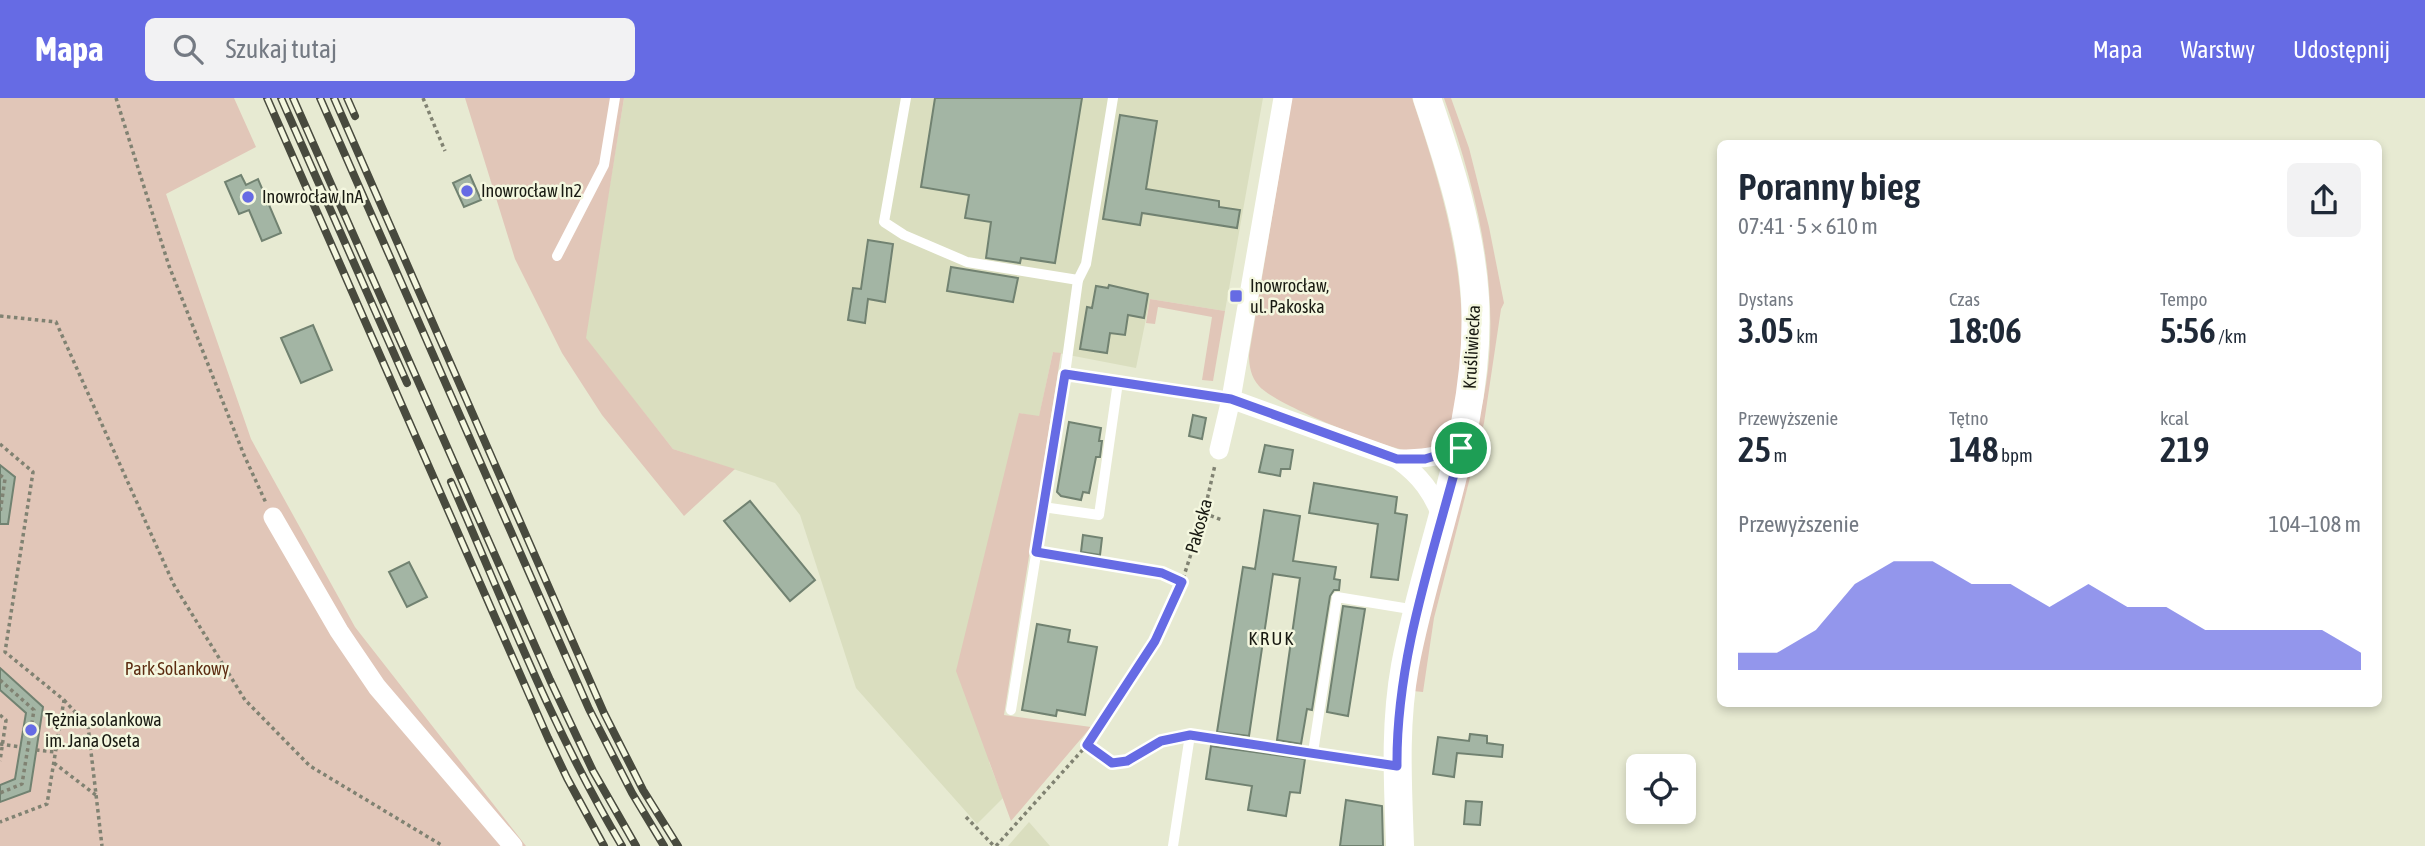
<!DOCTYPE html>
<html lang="pl">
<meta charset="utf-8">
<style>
body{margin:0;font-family:"Asap Condensed",sans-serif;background:#f2f2f3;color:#1f2937;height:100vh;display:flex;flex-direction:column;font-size:26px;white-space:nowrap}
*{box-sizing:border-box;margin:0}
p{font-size:23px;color:#747a83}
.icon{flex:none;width:38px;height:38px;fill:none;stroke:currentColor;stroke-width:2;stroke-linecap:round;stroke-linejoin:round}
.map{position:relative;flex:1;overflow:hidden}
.panel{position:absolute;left:1717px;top:42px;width:665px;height:567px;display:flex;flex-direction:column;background:#fff;border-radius:10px;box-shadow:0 4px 10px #0003}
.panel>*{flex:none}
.buttons{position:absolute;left:1626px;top:656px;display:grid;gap:14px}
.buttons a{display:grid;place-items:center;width:70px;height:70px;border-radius:10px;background:#fff;box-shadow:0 4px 10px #0003;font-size:35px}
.pin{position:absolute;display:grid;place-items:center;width:60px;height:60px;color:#fff;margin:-30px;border:4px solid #fff;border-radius:50%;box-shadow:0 2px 7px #0007}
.round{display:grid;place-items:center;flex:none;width:74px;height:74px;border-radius:10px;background:#f2f2f3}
.summary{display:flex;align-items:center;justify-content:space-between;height:119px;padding:0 21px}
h1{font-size:38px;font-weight:600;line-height:52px}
.stats{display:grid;grid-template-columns:repeat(3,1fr);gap:10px;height:119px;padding:7px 21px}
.stats div{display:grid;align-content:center}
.stats b{font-size:35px;font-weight:600}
.stats small{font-size:19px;font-weight:400}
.stats p{font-size:19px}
.chart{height:196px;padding:14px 21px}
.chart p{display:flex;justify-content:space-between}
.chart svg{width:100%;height:126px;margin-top:7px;fill:#666be4;opacity:.7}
header{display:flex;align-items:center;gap:42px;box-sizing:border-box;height:98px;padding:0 35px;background:#666be4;color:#fff}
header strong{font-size:33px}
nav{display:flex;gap:38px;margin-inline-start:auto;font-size:24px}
.search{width:490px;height:63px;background:#f2f2f3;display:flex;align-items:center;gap:18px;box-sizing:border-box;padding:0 24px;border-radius:10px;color:#747a83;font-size:26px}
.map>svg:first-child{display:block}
.built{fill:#dadebf}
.green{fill:#e1c6b8}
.building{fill:#a3b5a4;stroke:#718271;stroke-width:2}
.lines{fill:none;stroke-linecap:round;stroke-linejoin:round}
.path{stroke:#808272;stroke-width:3.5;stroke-dasharray:3.5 3.5;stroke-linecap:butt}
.service{stroke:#fff;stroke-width:10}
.minor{stroke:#fff;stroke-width:19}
.secondary{stroke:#fff;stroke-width:28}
.rail-casing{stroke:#484a3e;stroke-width:8}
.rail{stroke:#f4f7df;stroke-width:5;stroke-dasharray:16;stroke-linecap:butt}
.route-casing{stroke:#fff;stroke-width:14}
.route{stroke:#666be4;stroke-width:9}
.poi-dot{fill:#666be4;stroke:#f4f7df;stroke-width:2.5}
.labels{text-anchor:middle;stroke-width:5;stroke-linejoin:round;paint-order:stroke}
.poi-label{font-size:18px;fill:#191a12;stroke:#f4f7df;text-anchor:start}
.street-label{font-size:18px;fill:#191a12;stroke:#f4f7df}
.park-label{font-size:18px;fill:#5d2d12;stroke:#f4f7df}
.neighbourhood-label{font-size:19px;letter-spacing:2px;fill:#191a12;stroke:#f4f7df}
</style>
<header>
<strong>Mapa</strong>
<div class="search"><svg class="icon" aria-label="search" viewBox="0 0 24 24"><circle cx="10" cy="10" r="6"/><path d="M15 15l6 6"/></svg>Szukaj tutaj</div>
<nav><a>Mapa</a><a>Warstwy</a><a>Udostępnij</a></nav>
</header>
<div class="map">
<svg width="2425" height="748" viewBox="0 0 2425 748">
<rect width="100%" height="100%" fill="#e7ead2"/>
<g class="built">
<polygon points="624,0 1263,0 1225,213 1150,201 1136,270 1053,254 1039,319 1019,315 989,664 1003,700 977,726 856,590 800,417 775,385 673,351 585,240"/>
<polygon points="1029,724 1050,748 1008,748"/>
</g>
<g class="green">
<polygon points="0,0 234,0 256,49 166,96 251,341 355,529 526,748 0,748"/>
<polygon points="465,0 624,0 586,240 673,351 735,371 684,418 602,317 562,255 515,161"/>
<path d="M1292,0h120c29,87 58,179 48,272 -2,23 -8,46 -12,69 -7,8 -18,12 -29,13 -25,1 -144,-47 -160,-66 -8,-9 -10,-20 -10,-31z"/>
<path d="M1444,0h7l18,50 20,79 15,76 -3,6 -17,114 -50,195 -11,74 -10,-1c13,-69 30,-135 47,-203 10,-39 24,-79 28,-119 10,-94 -13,-183 -44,-271z"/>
<polygon points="1150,201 1225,213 1213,283 1202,282 1212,219 1158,209 1155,226 1146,225"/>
<polygon points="1053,254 1061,255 1004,617 1091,629 1011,723 956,573 1019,315 1039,318"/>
</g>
<g class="building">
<polygon points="935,0 1082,0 1055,165 1021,160 1020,165 986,160 991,124 965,120 969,97 921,89"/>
<polygon points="1120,17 1157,23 1146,91 1219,103 1219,109 1240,112 1237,130 1142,115 1140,127 1103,121"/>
<polygon points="241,77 246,87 258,81 281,135 262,143 249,112 239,116 225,84"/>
<polygon points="470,77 481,102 464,109 453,85"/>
<polygon points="868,142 893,146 885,204 868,201 865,225 848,222 853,190 861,191"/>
<polygon points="951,169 1018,180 1013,204 947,193"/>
<polygon points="1109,187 1148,196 1144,220 1128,217 1125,237 1110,235 1107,255 1080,251 1087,209 1092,210 1096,188 1108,190"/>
<polygon points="313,227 332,272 301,285 281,240"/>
<polygon points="1193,317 1206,320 1202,341 1189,338"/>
<polygon points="1069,324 1101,330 1099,343 1102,343 1100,359 1096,359 1089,395 1083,394 1081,402 1061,398 1057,394"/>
<polygon points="1265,347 1293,352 1290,371 1281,371 1280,378 1259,374"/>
<polygon points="0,367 15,379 8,426 0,426"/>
<polygon points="1314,385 1397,399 1395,415 1407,417 1398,482 1371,479 1378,426 1309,415"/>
<polygon points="750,403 815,482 790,503 724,423"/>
<polygon points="1264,412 1300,418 1293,463 1336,469 1334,481 1340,482 1339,492 1334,492 1330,498 1312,612 1307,611 1301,646 1277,642 1300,480 1273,476 1249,638 1217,634 1243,469 1255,471"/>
<polygon points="1083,437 1102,440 1100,457 1081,454"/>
<polygon points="409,464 427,499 407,509 389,474"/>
<polygon points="1343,508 1365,511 1348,618 1327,614"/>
<polygon points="1037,526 1070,532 1068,544 1097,549 1085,617 1057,612 1056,618 1022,612"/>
<polygon points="0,570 43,609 30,693 0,704 0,687 15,681 26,615 0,592"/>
<polygon points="1470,636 1487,638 1487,645 1503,647 1502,659 1457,655 1454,679 1433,676 1438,639 1469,643"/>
<polygon points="1211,648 1305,661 1300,695 1290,694 1286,718 1248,712 1252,688 1206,681"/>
<polygon points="1346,702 1382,708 1383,748 1340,748"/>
<polygon points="1466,703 1482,704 1480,727 1464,726"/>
</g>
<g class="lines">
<g class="path">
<polyline points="116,0 169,168 244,357 266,405"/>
<polyline points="423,0 445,53"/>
<polyline points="0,218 56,224 174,487 245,602 310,668 443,748"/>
<polyline points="0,346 33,374 5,554 64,602 47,706 0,724"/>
<polyline points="0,377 5,381 0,415"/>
<polyline points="1204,415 1222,422"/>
<polyline points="1049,456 1162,475 1182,484"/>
<polyline points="0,582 34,612 22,686 0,695"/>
<polyline points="64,602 88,628 102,748"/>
<polyline points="0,617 6,622 0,663"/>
<polyline points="0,646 21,649"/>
<path d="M1087,647l25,18c24,-3 41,-20 65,-25"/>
<polyline points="36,652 56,654"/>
<polyline points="54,665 97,698"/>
<polyline points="966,719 994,748"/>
<polyline points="996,748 1087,647 1155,543 1182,484 1204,415 1215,367"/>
</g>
<g class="service">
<polyline points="906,0 884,124 904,137 967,164 1078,182 1065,276"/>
<polyline points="557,158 604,67 615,0"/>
<polyline points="1078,182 1086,166 1113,0"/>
<polyline points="1043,409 1099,417 1118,284"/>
<polyline points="1011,612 1065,276 1231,301"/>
<polyline points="1313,654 1337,499 1416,512"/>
<polyline points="1173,748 1190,637 1394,667"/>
</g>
<g class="minor">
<path d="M1231,301l166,60c24,17 36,34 46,61"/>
<polyline points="1219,352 1231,301 1283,0"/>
<path d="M1397,361c24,0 43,-2 64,-11"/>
<polyline points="273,419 339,533 377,589 513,748"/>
</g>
<path class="secondary" d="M1400,748c-2,-61 -6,-119 5,-180 23,-123 77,-240 70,-368 -4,-68 -26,-135 -48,-200"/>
<defs>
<g id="rail">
<polyline points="267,0 548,640 567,680 604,748"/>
<polyline points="281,0 407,285"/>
<polyline points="293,0 550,582 593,673 636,748"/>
<polyline points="320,0 589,611 632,695 664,748"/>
<polyline points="334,0 604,615 643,692 678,748"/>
<polyline points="347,0 355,18"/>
<path d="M451,384c54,123 102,249 171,364"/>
</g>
</defs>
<use href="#rail" class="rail-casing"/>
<use href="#rail" class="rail"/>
</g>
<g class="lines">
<defs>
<path id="route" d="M1065,276l166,25 166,60h28l36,-11c-27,104 -65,209 -64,318l-207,-31 -29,6 -34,20 -15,2 -25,-18 68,-104 27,-59 -20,-9 -126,-21z"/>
</defs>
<use href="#route" class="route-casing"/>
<use href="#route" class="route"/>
</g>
<g class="poi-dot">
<circle cx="467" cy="93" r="7"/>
<circle cx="248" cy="99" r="7"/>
<rect x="1229" y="191" width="14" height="14" rx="3.5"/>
<circle cx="31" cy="632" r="7"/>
</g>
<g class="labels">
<g class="poi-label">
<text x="481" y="99">Inowrocław In2</text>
<text x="262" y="105">Inowrocław InA</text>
<text x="1250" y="194">Inowrocław,<tspan x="1250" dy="21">ul. Pakoska</tspan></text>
<text x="45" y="628">Tężnia solankowa<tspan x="45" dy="21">im. Jana Oseta</tspan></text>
</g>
<g class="street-label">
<text transform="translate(1472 249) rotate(-87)" y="6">Kruśliwiecka</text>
<text transform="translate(1199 428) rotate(-74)" y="6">Pakoska</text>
</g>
<g class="park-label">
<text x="177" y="577">Park Solankowy</text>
</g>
<g class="neighbourhood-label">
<text x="1272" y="547">KRUK</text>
</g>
</g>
</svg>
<div class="buttons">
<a><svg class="icon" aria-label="locate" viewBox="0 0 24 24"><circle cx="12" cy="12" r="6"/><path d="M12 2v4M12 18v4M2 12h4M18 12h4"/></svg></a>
</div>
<div class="pin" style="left:1461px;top:350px;background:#1e9e55"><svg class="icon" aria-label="arrive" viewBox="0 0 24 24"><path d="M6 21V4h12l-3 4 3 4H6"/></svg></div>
<section class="panel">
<div class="summary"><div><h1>Poranny bieg</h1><p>07:41 · 5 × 610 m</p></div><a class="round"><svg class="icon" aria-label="share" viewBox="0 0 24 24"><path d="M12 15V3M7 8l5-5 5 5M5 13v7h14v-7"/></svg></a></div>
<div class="stats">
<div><p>Dystans</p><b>3.05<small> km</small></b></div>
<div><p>Czas</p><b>18:06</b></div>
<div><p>Tempo</p><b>5:56<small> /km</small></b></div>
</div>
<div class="stats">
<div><p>Przewyższenie</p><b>25<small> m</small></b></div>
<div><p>Tętno</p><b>148<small> bpm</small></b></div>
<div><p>kcal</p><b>219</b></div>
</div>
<div class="chart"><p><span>Przewyższenie</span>104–108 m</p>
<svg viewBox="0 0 160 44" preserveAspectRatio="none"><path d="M0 44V38L10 38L20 30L30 14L40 6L50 6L60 14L70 14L80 22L90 14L100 22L110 22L120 30L130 30L140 30L150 30L160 38V44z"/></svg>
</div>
</section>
</div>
